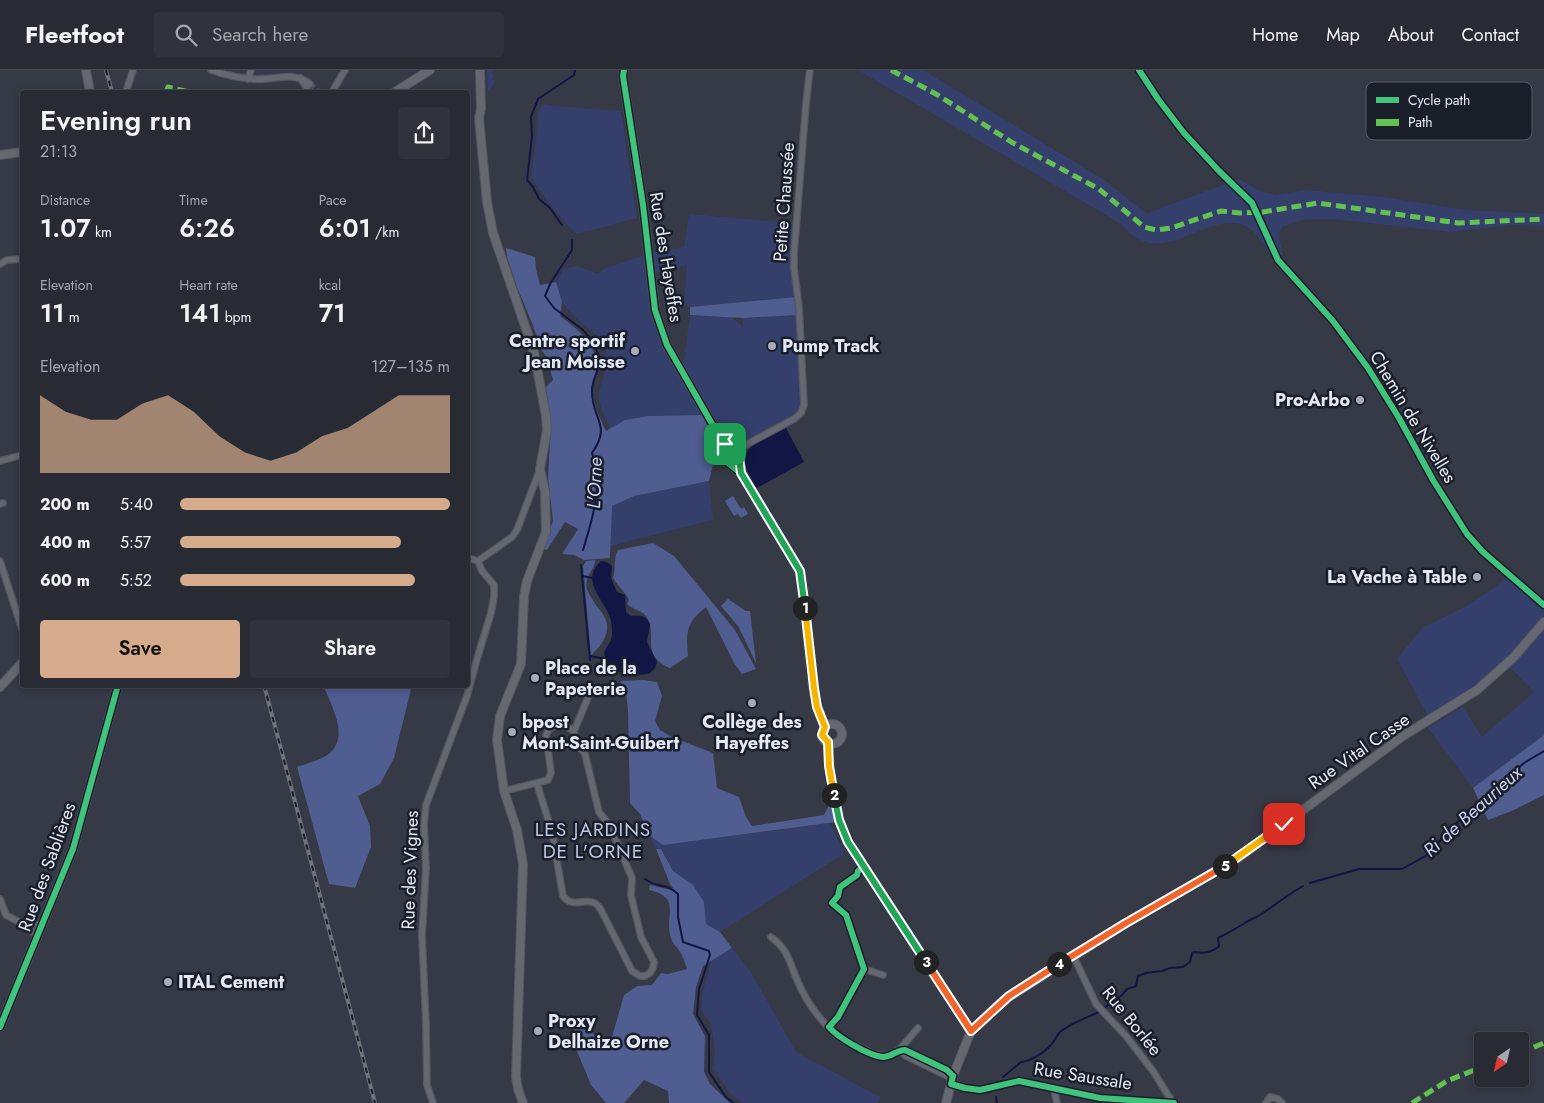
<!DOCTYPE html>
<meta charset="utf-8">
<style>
body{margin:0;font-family:Jost,sans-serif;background:#30333c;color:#f1f3f6;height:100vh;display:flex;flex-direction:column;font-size:19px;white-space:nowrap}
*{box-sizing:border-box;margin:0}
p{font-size:16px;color:#a5a7ac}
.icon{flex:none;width:28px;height:28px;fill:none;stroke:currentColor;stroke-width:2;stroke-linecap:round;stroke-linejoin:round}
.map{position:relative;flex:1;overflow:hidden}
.sheet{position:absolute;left:20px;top:20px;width:450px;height:598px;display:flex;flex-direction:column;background:#282b34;border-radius:5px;box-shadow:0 2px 8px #0003,0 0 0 1px #44474f}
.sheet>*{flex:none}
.needle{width:32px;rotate:214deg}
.buttons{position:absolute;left:1474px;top:962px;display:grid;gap:10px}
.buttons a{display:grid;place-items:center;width:55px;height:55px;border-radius:5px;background:#282b34;box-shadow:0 2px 8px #0003,0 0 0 1px #44474f;font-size:25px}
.pin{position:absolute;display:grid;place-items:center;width:42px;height:42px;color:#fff;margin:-21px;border-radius:10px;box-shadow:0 2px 8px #0006}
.km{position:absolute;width:25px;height:25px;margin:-12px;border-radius:50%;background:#222;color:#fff;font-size:14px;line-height:25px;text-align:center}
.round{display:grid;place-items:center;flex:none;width:52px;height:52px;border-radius:5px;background:#30333c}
.head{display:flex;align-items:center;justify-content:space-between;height:85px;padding:0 20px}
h1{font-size:28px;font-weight:600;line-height:38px}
.stats{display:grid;grid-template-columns:repeat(3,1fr);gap:8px;height:85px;padding:5px 20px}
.stats div{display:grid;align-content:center}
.stats b{font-size:25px;font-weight:600}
.stats small{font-size:14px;font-weight:400}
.stats p{font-size:14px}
.chart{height:140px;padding:10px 20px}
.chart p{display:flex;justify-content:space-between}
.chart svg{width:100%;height:90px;margin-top:5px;fill:#d6ab8b;opacity:.7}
.action{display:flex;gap:10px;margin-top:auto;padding:10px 20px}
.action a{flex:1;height:58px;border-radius:5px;background:#d6ab8b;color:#111;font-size:20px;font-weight:600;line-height:58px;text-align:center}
.action a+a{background:#30333c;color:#f1f3f6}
ul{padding:0 20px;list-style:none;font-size:16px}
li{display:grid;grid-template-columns:80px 60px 1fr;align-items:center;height:38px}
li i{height:12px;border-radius:6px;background:#d6ab8b}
header{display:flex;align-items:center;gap:30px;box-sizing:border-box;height:70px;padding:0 25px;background:#282b34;border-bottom:1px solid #44474f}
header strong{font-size:24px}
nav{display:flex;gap:28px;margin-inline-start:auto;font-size:18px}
.search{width:350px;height:45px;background:#30333c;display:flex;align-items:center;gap:12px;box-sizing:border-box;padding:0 18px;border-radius:5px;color:#a5a7ac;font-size:19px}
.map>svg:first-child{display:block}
.green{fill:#353f6c}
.forest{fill:#505d90}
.water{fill:#111644}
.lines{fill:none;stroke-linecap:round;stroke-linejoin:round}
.stream{stroke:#111644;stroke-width:2}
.street-tunnel{stroke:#505361;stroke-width:5.5;stroke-dasharray:5.5 3;stroke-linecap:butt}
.street-casing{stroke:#535661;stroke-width:8}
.secondary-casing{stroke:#535661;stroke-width:10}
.street{stroke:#656871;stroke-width:5.5}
.secondary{stroke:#656871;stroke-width:8}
.rail-casing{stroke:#71737c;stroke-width:4}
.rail{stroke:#1a1e28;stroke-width:2;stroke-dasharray:5.5;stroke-linecap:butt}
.quiet{stroke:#63c152;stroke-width:5;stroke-dasharray:10 5;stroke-linecap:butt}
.cycleway-casing{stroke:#1a1e28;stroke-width:9}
.cycleway{stroke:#40c37c;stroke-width:6}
.split-1-casing{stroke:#fff;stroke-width:10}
.split-2-casing{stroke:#fff;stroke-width:10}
.split-3-casing{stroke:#fff;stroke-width:10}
.split-4-casing{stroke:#fff;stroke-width:10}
.split-5-casing{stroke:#fff;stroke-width:10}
.split-6-casing{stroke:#fff;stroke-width:10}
.split-1{stroke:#22a559;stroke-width:6}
.split-2{stroke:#f5b400;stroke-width:6}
.split-3{stroke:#22a559;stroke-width:6}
.split-4{stroke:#f0652b;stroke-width:6}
.split-5{stroke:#f0652b;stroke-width:6}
.split-6{stroke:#f5b400;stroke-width:6}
.poi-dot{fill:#a7abba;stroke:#1a1e28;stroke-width:2}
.labels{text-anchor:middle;stroke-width:5;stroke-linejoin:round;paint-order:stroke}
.street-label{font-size:18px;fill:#e4e9f8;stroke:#1a1e28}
.poi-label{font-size:18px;font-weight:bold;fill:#e4e9f8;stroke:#1a1e28;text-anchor:start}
.water-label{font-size:19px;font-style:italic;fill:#c6d0f3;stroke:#1a1e28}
.neighbourhood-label{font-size:19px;letter-spacing:1px;fill:#bdc6e4;stroke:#1a1e28}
.key{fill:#1a1e28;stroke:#575b66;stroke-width:1}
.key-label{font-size:14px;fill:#e4e9f8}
</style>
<header>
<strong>Fleetfoot</strong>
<div class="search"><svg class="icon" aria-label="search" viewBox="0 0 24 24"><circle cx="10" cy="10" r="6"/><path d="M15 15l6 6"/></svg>Search here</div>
<nav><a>Home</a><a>Map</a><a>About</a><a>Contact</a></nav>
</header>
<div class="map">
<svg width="1544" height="1033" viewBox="0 0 1544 1033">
<rect width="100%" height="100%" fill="#363946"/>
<g class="green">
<polygon points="487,0 493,0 492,4 494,5 492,9 495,11 490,20 488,20"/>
<path d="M858,0h65l183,111 37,30 5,2 91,-34 20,12 16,4 30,-5 79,7 81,13 79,4v12l-33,-1 -61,7 -117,-13 -32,1 -19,7 -4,7 5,21 -11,3c-5,-8 -10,-19 -17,-25 -33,-33 -79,27 -117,6 -7,-4 -14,-12 -20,-17z"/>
<polygon points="544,34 556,36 621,41 637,148 577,164 567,155 548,132 531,107 537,62 538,41"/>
<polygon points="689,144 794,153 796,227 690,237 684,234 687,195 656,203 652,183 684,177"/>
<path d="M644,185c3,19 4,39 9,57 10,37 29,71 50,103l-55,1 -23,4 -15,9c-2,-11 -12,-22 -11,-33 0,-17 13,-26 6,-45 -10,-24 -28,-28 -41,-47 -4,-6 -6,-15 -8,-22l8,-13 13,-3 21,8 5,-5z"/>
<polygon points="674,204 677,229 665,230 661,206"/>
<polygon points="690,245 731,247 743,257 743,248 797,245 802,333 797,344 748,371 740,370 734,368 721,356 714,347 683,296"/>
<polygon points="709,411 713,450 611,476 611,436 634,426"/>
<polygon points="1507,506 1544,537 1544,546 1509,586 1486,608 1428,646 1397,589 1422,558 1463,538 1498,515"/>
<polygon points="1544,558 1544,665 1473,718 1428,658 1463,637 1482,667 1534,622 1510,597"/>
<polygon points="830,753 845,785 837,788 720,862 706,854 704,832 673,801 662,779 656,779 650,766 663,775"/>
<path d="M732,878l19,24 45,80 84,45 -2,6h-136l-12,-10 -17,-24c3,-15 2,-35 -5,-50 -1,-2 -4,-3 -5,-6 -5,-13 5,-40 9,-53z"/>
</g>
<g class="forest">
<path d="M506,178l29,9 1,12 4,16 16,-3 6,20 -2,14c20,15 30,23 39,48 -12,27 -5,42 7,67l19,-11 23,-4 55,-1 15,28 -9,38 -75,15 -22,10 -2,52 -26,2 -10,-5 -12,-1 16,-25 -13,-7 -18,28 -5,-2 11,-27 -5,-43 3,-55 -5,-36 7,-7 -7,-24 -4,-5 -10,-28 -15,-36 -10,-30z"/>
<polygon points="796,227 797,245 743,248 690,245 690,237"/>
<polygon points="733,426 741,439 744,437 748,444 741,448 738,444 734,446 725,431"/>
<path d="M653,473l21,13 61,74 21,39 -14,5 -8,-11 -28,-56c-20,16 -20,24 -18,49l-18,12c-33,-14 -9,-37 -26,-54 -4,-4 -12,-5 -17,-10l2,-4c-4,-8 -11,-14 -16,-22 3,-9 0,-20 5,-28z"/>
<path d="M595,490c1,9 -11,15 -8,29 1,4 5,9 7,13 3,5 9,11 11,16 7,14 -4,29 -14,37l-8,-89 3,-5z"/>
<polygon points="728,529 746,541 750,541 756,593 738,556 721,536"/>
<polygon points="643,610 657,612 662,626 655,651 660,660 672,667 713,683 717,718 739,727 746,747 752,756 824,745 829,735 833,737 836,752 663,775 650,766 640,744 630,733 628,641 626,622 620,611"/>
<path d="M328,615h84l-18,73 -14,26 -22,12 12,30 1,21 -16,41 -26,-4 -32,-117c8,-3 27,-8 33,-14 19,-17 2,-46 -6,-66z"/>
<polygon points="1544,665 1544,725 1514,740 1488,750 1473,718"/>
<path d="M656,779h5l12,22 20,14 11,17 2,22 14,8 12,16 -29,18 -7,21 -3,27 12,22 -1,36 6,12 20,19h-61l-1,-12 -24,-11 -20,23h-18l-15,-18 -17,-41 1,-24h6l14,16 17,1 12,-42 13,-9 15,-1 9,-12 7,1 19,-5c-2,-6 -4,-13 -8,-19 -2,-3 -6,-6 -7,-9 -10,-24 12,-43 -23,-51l1,-5 21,5 2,-2 -3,-4z"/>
</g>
<g class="water">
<path d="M786,358l18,34 -47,26c-27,-40 -4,-43 29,-60z"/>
<path d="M601,491l6,1 5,4 -1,12 6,14 8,3 1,17 5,4c9,0 14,-2 19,8l-3,18 10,20 -2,6 -6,6c-13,1 -32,2 -40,-10 -9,-12 -3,-14 2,-24 2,-5 1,-14 0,-19 -4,-20 -33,-39 -10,-60z"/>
</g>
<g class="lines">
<g class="stream">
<polyline points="562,155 550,138 539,129 533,117 527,110 532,66 531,47 538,29 574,5 575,0"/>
<path d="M572,170v10l-22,34 -5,12 9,12 29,22 11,13 7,19c-3,9 -10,20 -9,30 0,27 20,33 0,61 11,34 1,64 -9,97"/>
<polyline points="581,495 590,590"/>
<polyline points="582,506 593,508"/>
<polyline points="590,586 606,589"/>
<path d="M645,809c13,10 20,3 33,15v23l5,25 26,9 1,4 -11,34 -2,26 12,20v37l17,25 8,6"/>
<polyline points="1310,813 1359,799 1402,799 1429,784 1448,761 1468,742 1524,693 1544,681"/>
<path d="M1104,938l18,-13 5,-6 9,-3 2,-10 8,-3 16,-2 8,-3 13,-1 7,-5 2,-9 3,-1c8,2 18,0 24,-6l-1,-8c12,-6 16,-8 27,-15 5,-4 13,-6 18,-10 13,-9 26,-19 40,-27"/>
<path d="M1003,1007l18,-15c10,-1 23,-9 30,-17 4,-4 5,-9 9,-13 11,-9 26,-14 39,-20"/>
<polyline points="996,1027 997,1033"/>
</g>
<polyline class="street-tunnel" points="310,14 319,22"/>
<defs>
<g id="street">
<path d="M211,0c14,5 27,8 42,9 19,2 42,-9 57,5"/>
<polyline points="1139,0 1158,29 1184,63 1219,101 1252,133 1278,190 1333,251 1368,298 1399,348 1433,410 1467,464 1483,482 1544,535"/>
<polyline points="300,8 307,18"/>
<polyline points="248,9 251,0"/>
<polyline points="126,22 133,0"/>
<polyline points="332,22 345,0"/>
<polyline points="0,194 7,190 22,189"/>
<polyline points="738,379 794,349 801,343 804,335 799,237 794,198 794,184 806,33 810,0"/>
<polyline points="0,391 22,385"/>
<polyline points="0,434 3,433"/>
<polyline points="468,488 478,491"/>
<polyline points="0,491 22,559"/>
<polyline points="574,661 592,618"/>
<path d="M504,721l44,-11 3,-7 -5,-38c4,-13 19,-10 28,-4l1,10 10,13 14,58 11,14 22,52 -1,17 10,42 13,25 -1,6 -3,5 -5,3h-5l-8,-5 -31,-61c-11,-19 -26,2 -38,-14l-11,-64 -15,-48"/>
<polyline points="0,829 6,845 21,853 38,866"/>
<polyline points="21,853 42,855"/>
<path d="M771,867c18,13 18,25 27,45 8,19 22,38 37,52 7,6 16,9 24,13 34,18 36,7 59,-19"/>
<polyline points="1073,885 1096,934 1126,966 1153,1001 1173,1033"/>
<polyline points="864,899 883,905"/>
<polyline points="829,957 838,947 864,899 846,845 832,833"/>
<polyline points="899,980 905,980 947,1000 953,1006"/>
<polyline points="899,980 906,986 947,1006 953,1006"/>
<polyline points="951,1014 965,1018 980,1020 1019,1011 1100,1028 1174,1033"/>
<polyline points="1054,1019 1057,1033"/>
<polyline points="433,1033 427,1015 426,955 422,865 426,798 424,754 426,735 467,626 477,589 491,543 494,527 494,515 482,501 478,491 512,467 517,460 540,399"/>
<polyline points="1266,1033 1270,1027 1278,1029 1282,1033"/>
</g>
<g id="secondary">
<polyline points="86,0 90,22"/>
<polyline points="480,0 481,39 479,48 487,132 493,163 534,282 546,346 547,360 540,399 545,422 546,462 527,511 524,526 521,594 500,646 497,670 504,721 517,760 523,794 516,1007 518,1019 523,1033"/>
<polyline points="624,0 623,6 643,135 655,240 667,275 719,366 721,378"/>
<polyline points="395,22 430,0"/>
<polyline points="0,85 22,82"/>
<path d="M728,392l8,-2 3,-7 -4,-7 -6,-3c-7,1 -10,7 -9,14l21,16 59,98c4,11 4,23 5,35 4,35 4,90 20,121"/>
<polyline points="0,617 22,593"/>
<circle cx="832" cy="664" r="10"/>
<path d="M828,672c2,34 6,68 20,100l123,189"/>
<polyline points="0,957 73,779 118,615"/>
<polyline points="946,1033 953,1006 971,961 1001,932 1126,853 1238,788 1403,666 1477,620 1513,588 1544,552"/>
</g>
</defs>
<use href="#street" class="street-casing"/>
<use href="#secondary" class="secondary-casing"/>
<use href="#street" class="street"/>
<use href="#secondary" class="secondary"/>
<defs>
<g id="rail">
<polyline points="106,0 112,22"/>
<polyline points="264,615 375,1033"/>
</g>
</defs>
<use href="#rail" class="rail-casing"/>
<use href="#rail" class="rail"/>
<g class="quiet">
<polyline points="891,0 936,24 1013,73 1099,119 1144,157 1156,160 1171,158 1221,141 1240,143 1263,142 1318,133 1458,153 1544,149"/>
<polyline points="125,21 130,22"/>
<polyline points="166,22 168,17 189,22"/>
<polyline points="1520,983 1544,973"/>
<polyline points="1412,1033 1447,1011 1482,997"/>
</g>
<defs>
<g id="cycleway">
<polyline points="624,0 623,6 643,135 655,240 667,275 719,366 721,378"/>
<polyline points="1139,0 1158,29 1184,63 1219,101 1252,133 1278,190 1333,251 1368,298 1399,348 1433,410 1467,464 1483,482 1544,535"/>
<path d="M728,392l8,-2 3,-7 -4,-7 -6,-3c-7,1 -10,7 -9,14l21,16 59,98c4,11 4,23 5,35 4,35 4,90 20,121"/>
<path d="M828,672c3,50 7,82 36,125l-6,4 -1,4 -17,12 -2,9 -6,7 14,12 18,54 -26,48 -9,10c8,10 40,29 54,30 8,0 14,-7 22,-7l42,20 6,6"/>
<polyline points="0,957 73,779 118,615"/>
<polyline points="953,1006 951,1014 965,1018 980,1020 1019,1011 1100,1028 1174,1033"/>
</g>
</defs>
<use href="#cycleway" class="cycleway-casing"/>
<use href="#cycleway" class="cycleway"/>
</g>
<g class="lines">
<defs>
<polyline id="split-1" points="725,374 731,373 738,378 741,403 800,501 805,538"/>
<polyline id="split-2" points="805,538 814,618 817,637 825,657 822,665 828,672 829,696 834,725"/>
<polyline id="split-3" points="834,725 839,750 848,772 926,892"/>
<polyline id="split-4" points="926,892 971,961 1009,926 1059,894"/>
<polyline id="split-5" points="1059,894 1126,853 1225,796"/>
<polyline id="split-6" points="1225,796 1284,754"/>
</defs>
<use href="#split-1" class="split-1-casing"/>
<use href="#split-2" class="split-2-casing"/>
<use href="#split-3" class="split-3-casing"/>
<use href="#split-4" class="split-4-casing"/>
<use href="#split-5" class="split-5-casing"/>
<use href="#split-6" class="split-6-casing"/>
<use href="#split-1" class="split-1"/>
<use href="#split-2" class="split-2"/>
<use href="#split-3" class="split-3"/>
<use href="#split-4" class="split-4"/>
<use href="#split-5" class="split-5"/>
<use href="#split-6" class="split-6"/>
</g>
<g class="poi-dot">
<circle cx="772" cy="276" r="5"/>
<circle cx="635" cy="281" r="5"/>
<circle cx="1360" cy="330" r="5"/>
<circle cx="1477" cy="507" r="5"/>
<circle cx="535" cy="608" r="5"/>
<circle cx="752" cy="633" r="5"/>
<circle cx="512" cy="662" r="5"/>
<circle cx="168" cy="912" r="5"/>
<circle cx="538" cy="961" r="5"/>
</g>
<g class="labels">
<g class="street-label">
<text transform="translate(784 132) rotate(-86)" y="6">Petite Chaussée</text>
<text transform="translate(666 187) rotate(81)" y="6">Rue des Hayeffes</text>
<text transform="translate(1413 347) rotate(59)" y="6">Chemin de Nivelles</text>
<text transform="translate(1359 681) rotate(-35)" y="6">Rue Vital Casse</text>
<text transform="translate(47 797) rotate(-70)" y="6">Rue des Sablières</text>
<text transform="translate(410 800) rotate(-88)" y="6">Rue des Vignes</text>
<text transform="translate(1132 951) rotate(51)" y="6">Rue Borlée</text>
<text transform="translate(1083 1006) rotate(9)" y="6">Rue Saussale</text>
</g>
<g class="poi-label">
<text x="625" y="277" text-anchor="end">Centre sportif<tspan x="625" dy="21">Jean Moisse</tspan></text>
<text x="782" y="282">Pump Track</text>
<text x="1350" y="336" text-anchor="end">Pro-Arbo</text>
<text x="1467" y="513" text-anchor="end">La Vache à Table</text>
<text x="545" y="604">Place de la<tspan x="545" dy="21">Papeterie</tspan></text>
<text x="522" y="658">bpost<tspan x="522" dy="21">Mont-Saint-Guibert</tspan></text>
<text x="752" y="658" text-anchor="middle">Collège des<tspan x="752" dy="21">Hayeffes</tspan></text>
<text x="178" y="918">ITAL Cement</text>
<text x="548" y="957">Proxy<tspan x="548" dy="21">Delhaize Orne</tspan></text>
</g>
<g class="water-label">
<text transform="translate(594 413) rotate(-88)" y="7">L'Orne</text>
<text transform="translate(1472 741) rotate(-42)" y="7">Ri de Beaurieux</text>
</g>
<g class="neighbourhood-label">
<text x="593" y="766">LES JARDINS<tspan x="593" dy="22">DE L'ORNE</tspan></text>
</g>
</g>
<rect x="1366" y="12" width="166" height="58" rx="8" class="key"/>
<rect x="1376" y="27" width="23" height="6" fill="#40c37c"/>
<rect x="1376" y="49" width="23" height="7" fill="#63c152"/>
<g class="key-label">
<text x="1408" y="35">Cycle path</text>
<text x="1408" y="57">Path</text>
</g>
</svg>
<div class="buttons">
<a><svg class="needle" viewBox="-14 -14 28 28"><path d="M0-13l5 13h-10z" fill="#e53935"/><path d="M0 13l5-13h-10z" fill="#a5a7ac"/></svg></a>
</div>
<div class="pin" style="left:725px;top:374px;background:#1e9e55"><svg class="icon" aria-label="arrive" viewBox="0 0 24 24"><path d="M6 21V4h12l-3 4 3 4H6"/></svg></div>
<div class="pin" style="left:1284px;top:754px;background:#d93025"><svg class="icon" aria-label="check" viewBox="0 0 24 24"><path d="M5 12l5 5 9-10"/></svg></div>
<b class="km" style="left:805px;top:538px">1</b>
<b class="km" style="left:834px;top:725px">2</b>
<b class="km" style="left:926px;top:892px">3</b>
<b class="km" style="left:1059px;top:894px">4</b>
<b class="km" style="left:1225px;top:796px">5</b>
<section class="sheet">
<div class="head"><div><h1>Evening run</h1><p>21:13</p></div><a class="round"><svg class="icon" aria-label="share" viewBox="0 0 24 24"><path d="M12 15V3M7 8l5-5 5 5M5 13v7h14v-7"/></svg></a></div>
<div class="stats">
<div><p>Distance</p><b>1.07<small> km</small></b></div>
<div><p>Time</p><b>6:26</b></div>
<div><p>Pace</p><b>6:01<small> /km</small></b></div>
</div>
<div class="stats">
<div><p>Elevation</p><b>11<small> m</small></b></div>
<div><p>Heart rate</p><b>141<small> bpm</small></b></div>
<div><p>kcal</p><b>71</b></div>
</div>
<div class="chart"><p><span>Elevation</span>127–135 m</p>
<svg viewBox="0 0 160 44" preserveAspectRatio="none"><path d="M0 44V6L10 14L20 18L30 18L40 10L50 6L60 14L70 26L80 34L90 38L100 34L110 26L120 22L130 14L140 6L150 6L160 6V44z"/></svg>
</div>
<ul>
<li><b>200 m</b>5:40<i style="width:100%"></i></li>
<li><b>400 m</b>5:57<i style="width:82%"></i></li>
<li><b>600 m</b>5:52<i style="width:87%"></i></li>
</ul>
<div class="action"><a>Save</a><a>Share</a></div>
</section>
</div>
